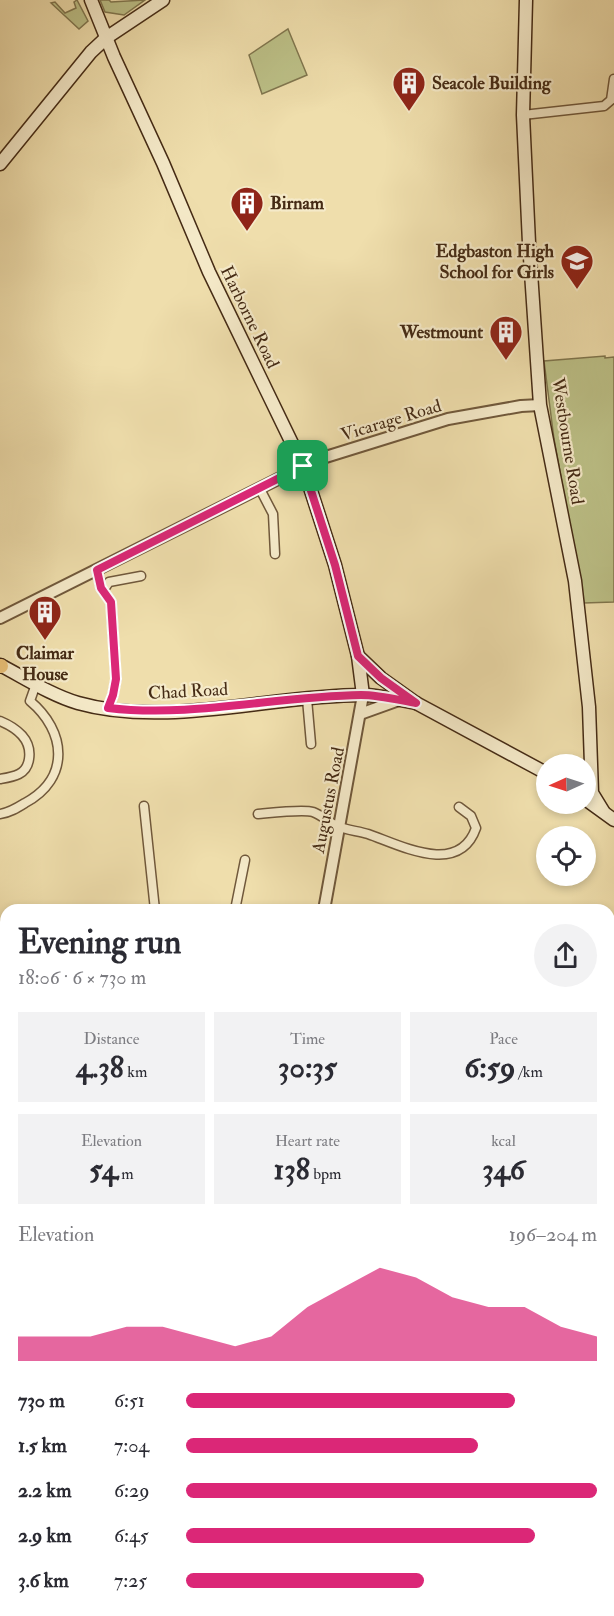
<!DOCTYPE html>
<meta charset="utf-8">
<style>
body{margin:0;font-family:"IM FELL Double Pica",serif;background:#f2f2f3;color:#2b2b33;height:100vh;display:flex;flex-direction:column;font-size:22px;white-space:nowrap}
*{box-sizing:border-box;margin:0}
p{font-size:20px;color:#7c7c81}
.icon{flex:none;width:33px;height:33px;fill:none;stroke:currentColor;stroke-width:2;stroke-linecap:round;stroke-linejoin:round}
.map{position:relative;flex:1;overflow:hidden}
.side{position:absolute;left:0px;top:904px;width:615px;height:712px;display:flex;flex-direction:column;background:#fff;border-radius:18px 18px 0 0;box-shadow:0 3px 9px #0003}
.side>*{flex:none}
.needle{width:39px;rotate:267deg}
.fabs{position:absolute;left:536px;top:754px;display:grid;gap:12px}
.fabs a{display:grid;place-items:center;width:60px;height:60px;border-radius:50%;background:#fff;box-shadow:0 3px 9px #0003;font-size:30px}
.pin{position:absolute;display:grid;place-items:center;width:51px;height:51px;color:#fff;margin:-26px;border-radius:12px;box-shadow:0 3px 9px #0006}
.round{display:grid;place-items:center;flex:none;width:63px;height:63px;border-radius:32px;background:#f2f2f3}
.head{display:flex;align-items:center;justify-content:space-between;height:102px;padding:0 18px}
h1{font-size:33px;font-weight:800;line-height:45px}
.stats{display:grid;grid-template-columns:repeat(3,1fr);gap:9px;height:102px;padding:6px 18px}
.stats div{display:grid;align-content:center;border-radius:0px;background:#f2f2f3;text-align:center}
.stats b{font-size:30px;font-weight:800}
.stats small{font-size:16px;font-weight:400}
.stats p{font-size:16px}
.chart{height:168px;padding:12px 18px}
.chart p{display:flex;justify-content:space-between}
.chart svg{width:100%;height:108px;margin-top:6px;fill:#db2777;opacity:.7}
ul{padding:0 18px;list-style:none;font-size:20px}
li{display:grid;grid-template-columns:96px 72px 1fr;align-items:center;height:45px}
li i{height:15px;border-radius:8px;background:#db2777}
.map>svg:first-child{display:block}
.green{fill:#bcc087;stroke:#80764e;stroke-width:1.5}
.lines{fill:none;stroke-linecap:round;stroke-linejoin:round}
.minor-casing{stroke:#70583b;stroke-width:11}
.tertiary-casing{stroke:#70583b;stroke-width:14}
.secondary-casing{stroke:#452b15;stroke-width:15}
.trunk-casing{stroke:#452b15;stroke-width:16}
.minor{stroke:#f5eac9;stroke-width:8}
.tertiary{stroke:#f5eac9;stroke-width:10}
.secondary{stroke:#f5eac9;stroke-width:12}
.trunk{stroke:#e8bf76;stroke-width:14}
.route-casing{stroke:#fff;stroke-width:12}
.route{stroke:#db2777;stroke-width:8}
.labels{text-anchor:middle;stroke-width:4.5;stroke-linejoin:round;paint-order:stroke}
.poi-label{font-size:18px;font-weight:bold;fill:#452b15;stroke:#f5eac9;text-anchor:start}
.street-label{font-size:18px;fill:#452b15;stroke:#f5eac9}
</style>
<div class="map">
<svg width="614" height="1616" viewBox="0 0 614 1616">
<rect width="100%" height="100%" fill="#efdeac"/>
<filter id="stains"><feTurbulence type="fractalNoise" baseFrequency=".00333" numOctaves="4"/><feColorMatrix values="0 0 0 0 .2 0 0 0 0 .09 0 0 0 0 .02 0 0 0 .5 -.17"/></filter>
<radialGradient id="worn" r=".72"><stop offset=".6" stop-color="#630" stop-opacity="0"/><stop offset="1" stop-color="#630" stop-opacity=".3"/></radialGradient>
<g class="green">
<polygon points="77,0 88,21 79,29 51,3 55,2 65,13 76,8 74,2"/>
<polygon points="100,0 109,0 111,2 145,0 124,15 105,12"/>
<polygon points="288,29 307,75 262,94 249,55"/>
<polygon points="605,356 605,358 614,357 614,602 584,603 554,439 544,361"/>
</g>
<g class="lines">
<defs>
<g id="minor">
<polyline points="523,115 604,106 611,100 614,79"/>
<polyline points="260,489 273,514 275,554"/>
<polyline points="97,570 101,588 103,591"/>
<polyline points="307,699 311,744"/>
<polyline points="108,708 113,695 116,679 111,602 103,591 109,582 141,576"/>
<path d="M0,721c17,7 32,19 29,38 -1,7 -4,12 -10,15 -6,3 -13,4 -19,5"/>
<polyline points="144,806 155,910"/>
<path d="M0,814c9,-1 17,-6 25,-11 46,-25 41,-72 5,-102l6,-17"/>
<path d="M258,814c12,-1 45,-5 55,-2 8,3 16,10 24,14 9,4 21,5 31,8 32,11 91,43 108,-6l-5,-12 -12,-9"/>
<polyline points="235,910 245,860"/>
<polyline points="609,1064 614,1063"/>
<polyline points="609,1302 614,1293"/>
<polyline points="609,1479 614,1480"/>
<polyline points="609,1586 614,1586"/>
</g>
<g id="tertiary">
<polyline points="0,618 316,460 448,419 521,406 540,405"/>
<polyline points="360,714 399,700"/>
<polyline points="324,910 363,695"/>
<polyline points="336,1611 337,1616"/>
</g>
<g id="secondary">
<polyline points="91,0 114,57 163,163 209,272 303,466 335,565 358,656 363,695"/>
<polyline points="526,0 523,115 529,243 540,405 575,581 589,707 592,793 603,811"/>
<polyline points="0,164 91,52 106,38 163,0"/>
<polyline points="358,656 381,678 416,703 546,773"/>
<path d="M0,665c25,13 51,30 78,38 88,25 194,-8 284,-8 18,0 37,5 54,8"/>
<polyline points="585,799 614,820"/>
</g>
<g id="trunk">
<polyline points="0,666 1,666"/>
<polyline points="0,1487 6,1525"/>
<polyline points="18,1611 18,1616"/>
</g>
</defs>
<use href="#minor" class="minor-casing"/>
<use href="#tertiary" class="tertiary-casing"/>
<use href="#secondary" class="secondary-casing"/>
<use href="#trunk" class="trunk-casing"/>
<use href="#minor" class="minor"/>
<use href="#tertiary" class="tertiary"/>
<use href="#secondary" class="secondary"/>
<use href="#trunk" class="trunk"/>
</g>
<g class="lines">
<defs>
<path id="route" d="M303,466l32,99 23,91 23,22 35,25c-17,-3 -37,-8 -55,-8 -85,1 -168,23 -253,13l5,-13 3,-16 -5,-77 -10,-14 -4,-18z"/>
</defs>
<use href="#route" class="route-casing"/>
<use href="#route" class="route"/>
</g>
<defs>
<symbol id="building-pin" viewBox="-11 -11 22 30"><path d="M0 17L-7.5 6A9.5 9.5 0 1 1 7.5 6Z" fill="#8f2418" stroke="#f5eac9"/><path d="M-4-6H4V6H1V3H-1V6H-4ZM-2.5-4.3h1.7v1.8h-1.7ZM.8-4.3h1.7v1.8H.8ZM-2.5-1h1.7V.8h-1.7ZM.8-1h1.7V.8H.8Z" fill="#fff"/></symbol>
<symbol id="school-pin" viewBox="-11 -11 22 30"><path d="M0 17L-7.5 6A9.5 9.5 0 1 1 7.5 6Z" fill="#8f2418" stroke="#f5eac9"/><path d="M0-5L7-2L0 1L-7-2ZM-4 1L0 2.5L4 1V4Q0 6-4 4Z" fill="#fff"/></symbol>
</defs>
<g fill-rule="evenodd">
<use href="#building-pin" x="390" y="64" width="38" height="52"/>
<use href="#building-pin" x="228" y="184" width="38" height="52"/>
<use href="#school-pin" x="558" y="242" width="38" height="52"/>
<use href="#building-pin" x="487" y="313" width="38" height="52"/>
<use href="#building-pin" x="26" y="593" width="38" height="52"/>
</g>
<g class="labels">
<g class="poi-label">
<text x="432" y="89">Seacole Building</text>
<text x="270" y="209">Birnam</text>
<text x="554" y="257" text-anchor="end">Edgbaston High<tspan x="554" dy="21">School for Girls</tspan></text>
<text x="483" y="338" text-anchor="end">Westmount</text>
<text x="45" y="659" text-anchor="middle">Claimar<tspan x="45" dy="21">House</tspan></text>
</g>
<g class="street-label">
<text transform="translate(250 317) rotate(64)" y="6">Harborne Road</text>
<text transform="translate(391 420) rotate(-17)" y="6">Vicarage Road</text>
<text transform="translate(568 441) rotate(81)" y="6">Westbourne Road</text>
<text transform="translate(188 691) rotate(-3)" y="6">Chad Road</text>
<text transform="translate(328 800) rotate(-79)" y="6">Augustus Road</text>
</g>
</g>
<rect width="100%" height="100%" filter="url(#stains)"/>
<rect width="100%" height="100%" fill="url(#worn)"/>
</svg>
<div class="fabs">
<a><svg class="needle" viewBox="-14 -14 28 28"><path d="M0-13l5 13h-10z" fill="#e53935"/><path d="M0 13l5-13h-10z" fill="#7c7c81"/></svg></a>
<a><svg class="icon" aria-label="locate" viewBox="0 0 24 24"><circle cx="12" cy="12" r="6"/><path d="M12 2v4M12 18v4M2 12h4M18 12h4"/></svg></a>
</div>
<div class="pin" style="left:303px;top:466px;background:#1e9e55"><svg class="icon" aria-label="arrive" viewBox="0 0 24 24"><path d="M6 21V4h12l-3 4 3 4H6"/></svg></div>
<section class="side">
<div class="head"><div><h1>Evening run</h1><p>18:06 · 6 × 730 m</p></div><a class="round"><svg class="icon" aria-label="share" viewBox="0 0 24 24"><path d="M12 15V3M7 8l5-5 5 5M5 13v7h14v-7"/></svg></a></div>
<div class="stats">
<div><p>Distance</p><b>4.38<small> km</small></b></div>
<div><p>Time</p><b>30:35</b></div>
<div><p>Pace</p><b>6:59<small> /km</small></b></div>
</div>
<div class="stats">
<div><p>Elevation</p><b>54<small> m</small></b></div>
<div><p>Heart rate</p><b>138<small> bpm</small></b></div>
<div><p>kcal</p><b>346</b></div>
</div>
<div class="chart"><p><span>Elevation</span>196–204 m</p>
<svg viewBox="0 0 160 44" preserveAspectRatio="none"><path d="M0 44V34L10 34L20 34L30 30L40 30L50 34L60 38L70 34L80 22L90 14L100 6L110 10L120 18L130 22L140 22L150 30L160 34V44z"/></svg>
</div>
<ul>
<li><b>730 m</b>6:51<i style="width:80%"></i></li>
<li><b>1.5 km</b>7:04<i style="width:71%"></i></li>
<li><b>2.2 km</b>6:29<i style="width:100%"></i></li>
<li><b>2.9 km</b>6:45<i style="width:85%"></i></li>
<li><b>3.6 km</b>7:25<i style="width:58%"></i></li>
</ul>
</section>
</div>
